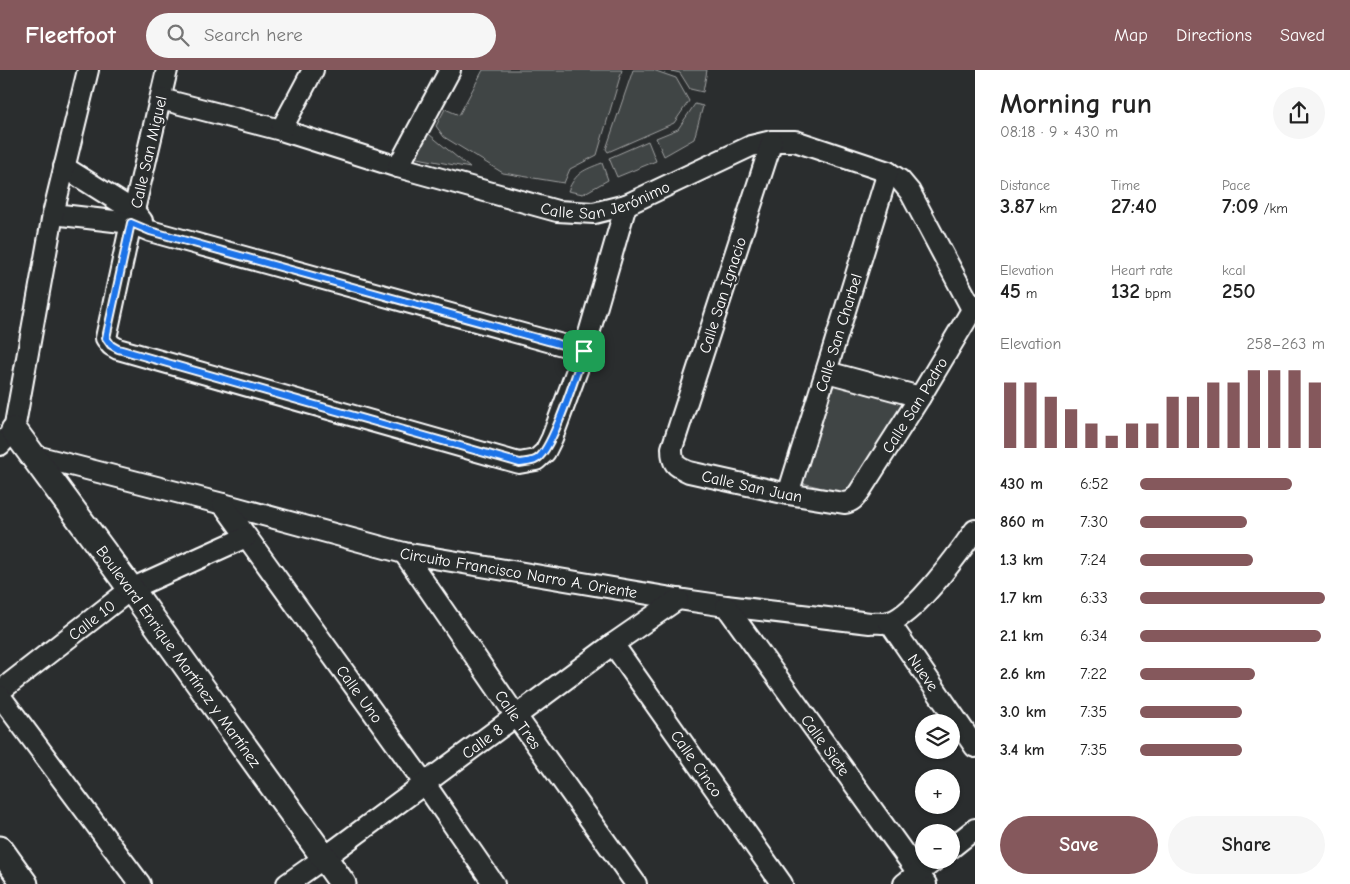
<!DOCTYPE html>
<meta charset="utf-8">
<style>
body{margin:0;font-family:"Comic Neue",sans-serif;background:#f6f6f6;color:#222;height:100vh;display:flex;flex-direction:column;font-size:19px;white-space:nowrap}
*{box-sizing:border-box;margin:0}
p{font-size:16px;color:#767676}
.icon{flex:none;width:28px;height:28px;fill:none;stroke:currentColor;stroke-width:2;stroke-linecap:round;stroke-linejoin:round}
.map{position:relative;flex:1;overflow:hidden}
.details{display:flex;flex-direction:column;background:#fff;width:375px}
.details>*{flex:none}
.tools{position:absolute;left:915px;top:644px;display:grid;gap:10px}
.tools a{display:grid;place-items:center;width:45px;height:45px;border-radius:50%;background:#fff;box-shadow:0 1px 4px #0004;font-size:25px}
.pin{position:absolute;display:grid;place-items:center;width:42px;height:42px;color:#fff;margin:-21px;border-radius:10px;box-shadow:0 2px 8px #0006}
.round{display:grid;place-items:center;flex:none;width:52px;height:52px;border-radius:26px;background:#f6f6f6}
.summary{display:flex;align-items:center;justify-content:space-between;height:85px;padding:0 25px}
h1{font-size:28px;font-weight:600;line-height:38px}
.stats{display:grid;grid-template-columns:repeat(3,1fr);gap:8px;height:85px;padding:5px 25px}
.stats div{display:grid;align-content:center}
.stats b{font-size:21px;font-weight:600}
.stats small{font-size:14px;font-weight:400}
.stats p{font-size:14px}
.chart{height:140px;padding:10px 25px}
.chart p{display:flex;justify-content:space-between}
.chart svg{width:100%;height:90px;margin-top:5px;stroke:#85585c;stroke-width:6}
.cta{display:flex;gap:10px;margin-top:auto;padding:10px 25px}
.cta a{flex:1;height:58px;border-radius:30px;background:#85585c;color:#fff;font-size:20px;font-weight:600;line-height:58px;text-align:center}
.cta a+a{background:#f6f6f6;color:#222}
ul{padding:0 25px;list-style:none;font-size:16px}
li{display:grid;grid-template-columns:80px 60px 1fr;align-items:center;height:38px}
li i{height:12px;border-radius:6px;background:#85585c}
header{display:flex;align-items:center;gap:30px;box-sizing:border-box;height:70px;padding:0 25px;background:#85585c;color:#fff}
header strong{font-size:24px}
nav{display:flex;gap:28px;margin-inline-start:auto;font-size:18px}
.search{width:350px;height:45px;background:#f6f6f6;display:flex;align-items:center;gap:12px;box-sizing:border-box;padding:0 18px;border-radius:28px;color:#767676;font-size:19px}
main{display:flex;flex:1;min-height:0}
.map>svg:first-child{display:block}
.green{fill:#414445;stroke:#a0a2a2}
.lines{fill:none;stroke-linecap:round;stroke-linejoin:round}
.minor-casing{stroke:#fff;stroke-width:24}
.tertiary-casing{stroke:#fff;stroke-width:29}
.minor{stroke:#2a2d2e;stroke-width:20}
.tertiary{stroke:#2a2d2e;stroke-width:25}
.route-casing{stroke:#fff;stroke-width:10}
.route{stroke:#1a73e8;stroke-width:6}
.labels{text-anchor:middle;stroke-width:5;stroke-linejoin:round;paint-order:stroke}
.street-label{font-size:16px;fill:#fff;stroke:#2a2d2e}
</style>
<header>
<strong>Fleetfoot</strong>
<div class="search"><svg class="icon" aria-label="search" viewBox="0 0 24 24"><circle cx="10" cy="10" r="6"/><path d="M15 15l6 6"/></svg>Search here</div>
<nav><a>Map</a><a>Directions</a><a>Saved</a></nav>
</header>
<main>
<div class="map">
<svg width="975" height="814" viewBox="0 0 975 814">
<rect width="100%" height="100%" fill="#2a2d2e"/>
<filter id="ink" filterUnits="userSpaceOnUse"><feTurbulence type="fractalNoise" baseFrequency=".02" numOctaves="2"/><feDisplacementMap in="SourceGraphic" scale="10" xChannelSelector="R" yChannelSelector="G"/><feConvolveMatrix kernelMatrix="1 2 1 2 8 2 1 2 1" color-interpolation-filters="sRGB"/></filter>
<g filter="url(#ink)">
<g class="green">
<polygon points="483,0 622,0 597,85 570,99 564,113 503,103 444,67 436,56 445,39 459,45"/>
<polygon points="633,0 653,0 676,8 689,31 674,53 608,82 606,79"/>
<polygon points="667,0 707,0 703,22 690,19 680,3"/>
<polygon points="695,34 703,36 694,69 664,86 656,68 678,59"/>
<polygon points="424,60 470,98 407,86"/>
<polygon points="648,71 656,91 617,107 609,88"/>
<path d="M602,93l6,17 -25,14 -15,-3c8,-19 16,-21 34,-28z"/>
<polygon points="835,311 906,329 849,425 803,413"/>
</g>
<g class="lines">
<defs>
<g id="minor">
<polyline points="167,0 131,153 106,268 111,275 118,279 519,393 536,390 545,382 552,368 584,281 626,135"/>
<path id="s1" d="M161,29l120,31 117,37 159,44 37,2 32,-8 125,-59 21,-5h23l93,31 12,8 10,12 62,117"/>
<polyline points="281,60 313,0"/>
<path id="s2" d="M772,71l-100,307c0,16 3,18 17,24l99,22 56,9c8,-1 11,-5 16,-12l60,-94 55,-92"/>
<polyline points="64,97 134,141 142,151"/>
<polyline points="398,97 450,0"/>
<polyline points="53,144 131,153 150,161 584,281"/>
<polyline points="827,302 920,327"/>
<polyline points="14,360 53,144 88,0"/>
<polyline points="0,375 14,360"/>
<path id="s3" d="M32,385l191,49 181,49 274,46 48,7 144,17c6,-1 14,1 20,-1 25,-8 69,-69 85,-92"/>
<path id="s4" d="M788,424l100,-322"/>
<path id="s5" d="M223,434l202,280 69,100"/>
<path id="s6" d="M404,483l112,163 120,168"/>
<path id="s7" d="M726,536l200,278"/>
<path id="s8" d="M889,552l86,125"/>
<path id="s9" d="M613,574l169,240"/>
<path id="s10" d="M0,621l131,-102 115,-52"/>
<polyline points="0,626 140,814"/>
<polyline points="951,778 975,759"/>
<path id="s11" d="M287,814l37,-26 289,-214 65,-45"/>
<polyline points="904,814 935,790"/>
</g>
<g id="tertiary">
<path id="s12" d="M14,360l117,159 212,295"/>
<polyline points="0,779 25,814"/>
</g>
</defs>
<use href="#minor" class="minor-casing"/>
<use href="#tertiary" class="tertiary-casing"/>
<use href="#minor" class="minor"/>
<use href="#tertiary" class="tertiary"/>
</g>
</g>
<g class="lines" filter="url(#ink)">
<defs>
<path id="route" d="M131,153l19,8 434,120c-7,20 -32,103 -49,109 -4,2 -11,2 -15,3l-402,-114 -7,-4 -5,-7z"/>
</defs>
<use href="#route" class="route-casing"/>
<use href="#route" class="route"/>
</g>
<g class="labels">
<g class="street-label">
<text transform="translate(148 82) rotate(-77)" y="6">Calle San Miguel</text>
<text dy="6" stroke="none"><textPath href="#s1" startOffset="462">Calle San Jerónimo</textPath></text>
<text transform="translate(722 225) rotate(-72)" y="6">Calle San Ignacio</text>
<text dy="6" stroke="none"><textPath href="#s4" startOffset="169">Calle San Charbel</textPath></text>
<text dy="6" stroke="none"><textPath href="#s2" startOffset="636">Calle San Pedro</textPath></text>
<text dy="6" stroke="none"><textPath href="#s2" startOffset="420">Calle San Juan</textPath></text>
<text dy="6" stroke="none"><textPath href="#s3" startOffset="501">Circuito Francisco Narro A. Oriente</textPath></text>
<text dy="6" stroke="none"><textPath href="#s10" startOffset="116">Calle 10</textPath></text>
<text dy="6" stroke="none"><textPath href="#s12" startOffset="280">Boulevard Enrique Martínez y Martínez</textPath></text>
<text dy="6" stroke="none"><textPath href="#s8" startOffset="61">Nueve</textPath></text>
<text dy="6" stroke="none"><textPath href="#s5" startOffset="234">Calle Uno</textPath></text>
<text dy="6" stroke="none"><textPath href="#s6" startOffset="202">Calle Tres</textPath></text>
<text dy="6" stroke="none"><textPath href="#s11" startOffset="242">Calle 8</textPath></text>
<text dy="6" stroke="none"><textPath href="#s7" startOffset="171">Calle Siete</textPath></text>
<text dy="6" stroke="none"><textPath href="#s9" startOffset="146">Calle Cinco</textPath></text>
</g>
</g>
</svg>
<div class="tools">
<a><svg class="icon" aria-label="layers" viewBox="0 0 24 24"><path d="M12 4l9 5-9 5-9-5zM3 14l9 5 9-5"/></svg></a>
<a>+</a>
<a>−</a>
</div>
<div class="pin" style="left:584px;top:281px;background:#1e9e55"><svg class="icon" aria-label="arrive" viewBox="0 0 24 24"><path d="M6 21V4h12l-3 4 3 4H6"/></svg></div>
</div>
<section class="details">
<div class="summary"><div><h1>Morning run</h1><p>08:18 · 9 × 430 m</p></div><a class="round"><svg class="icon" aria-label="share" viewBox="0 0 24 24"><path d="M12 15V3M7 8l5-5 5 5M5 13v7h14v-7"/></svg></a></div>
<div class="stats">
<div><p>Distance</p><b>3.87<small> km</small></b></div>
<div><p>Time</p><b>27:40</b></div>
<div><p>Pace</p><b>7:09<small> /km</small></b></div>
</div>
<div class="stats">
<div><p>Elevation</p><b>45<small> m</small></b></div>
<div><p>Heart rate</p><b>132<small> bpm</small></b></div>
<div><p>kcal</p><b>250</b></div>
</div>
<div class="chart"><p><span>Elevation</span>258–263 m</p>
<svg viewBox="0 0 160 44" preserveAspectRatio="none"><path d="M5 44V12M15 44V12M25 44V19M35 44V25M45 44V32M55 44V38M65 44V32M75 44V32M85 44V19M95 44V19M105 44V12M115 44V12M125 44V6M135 44V6M145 44V6M155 44V12"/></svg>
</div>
<ul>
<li><b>430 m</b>6:52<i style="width:82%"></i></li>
<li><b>860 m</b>7:30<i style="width:58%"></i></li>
<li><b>1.3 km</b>7:24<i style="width:61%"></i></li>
<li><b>1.7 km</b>6:33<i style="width:100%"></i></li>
<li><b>2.1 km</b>6:34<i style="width:98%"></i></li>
<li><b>2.6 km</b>7:22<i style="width:62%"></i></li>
<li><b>3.0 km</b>7:35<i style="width:55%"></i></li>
<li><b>3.4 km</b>7:35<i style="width:55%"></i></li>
</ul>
<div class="cta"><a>Save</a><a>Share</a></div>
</section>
</main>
